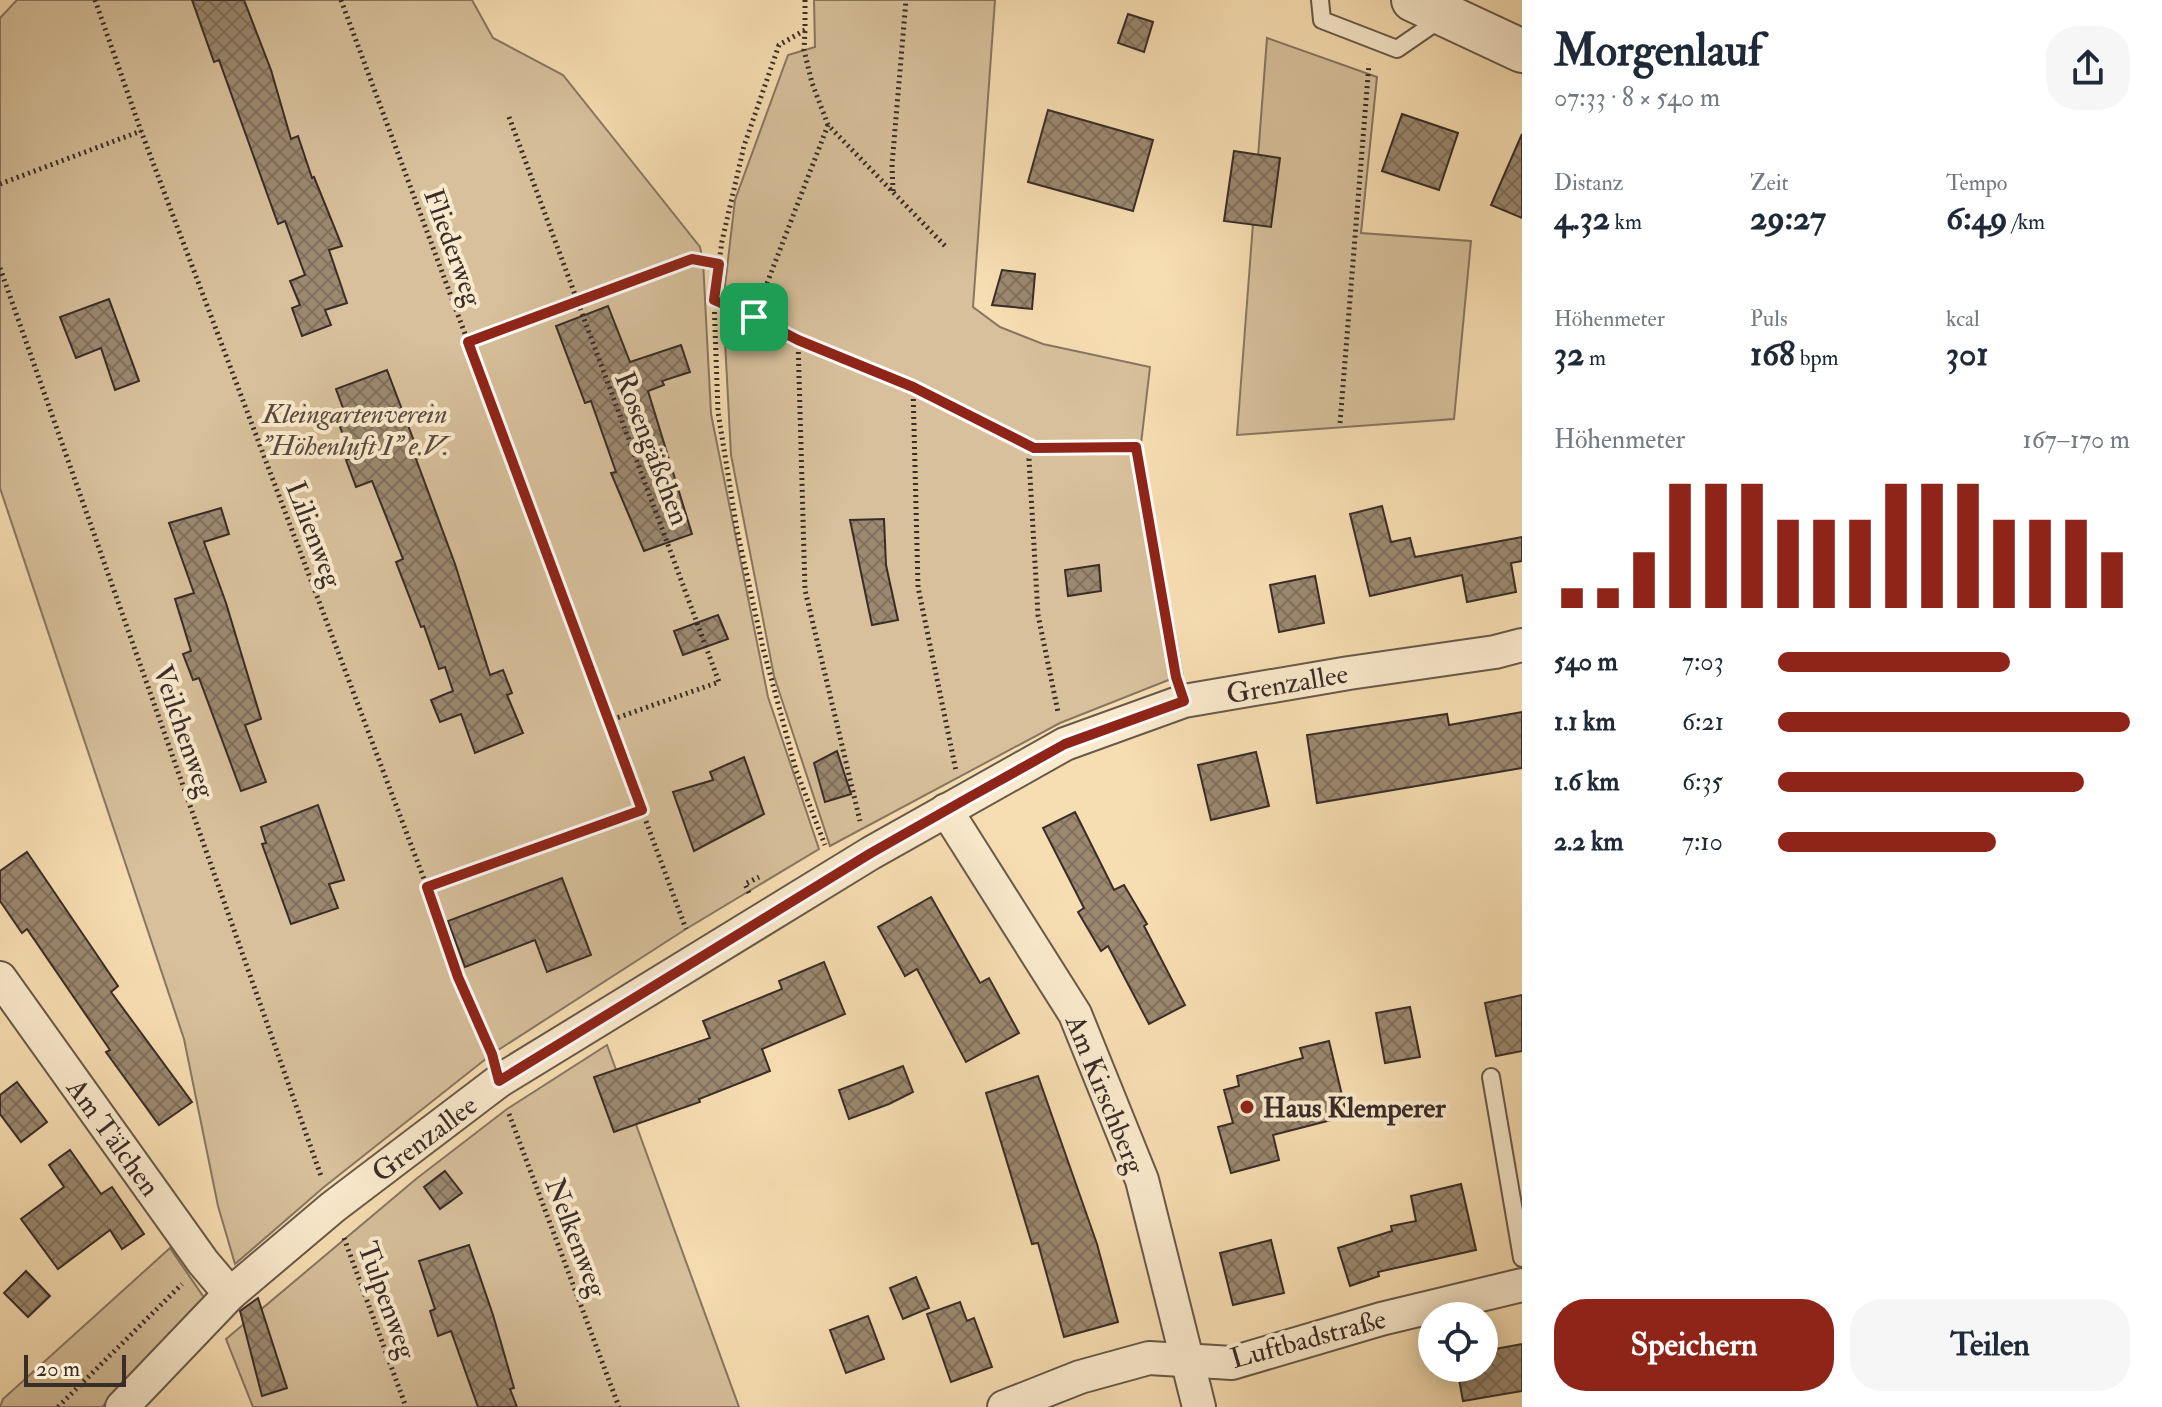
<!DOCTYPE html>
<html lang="de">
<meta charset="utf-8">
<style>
body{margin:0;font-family:"IM FELL Double Pica",serif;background:#f6f6f7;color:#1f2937;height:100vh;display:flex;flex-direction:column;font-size:30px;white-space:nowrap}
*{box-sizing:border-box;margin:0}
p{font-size:26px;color:#747a83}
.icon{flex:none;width:44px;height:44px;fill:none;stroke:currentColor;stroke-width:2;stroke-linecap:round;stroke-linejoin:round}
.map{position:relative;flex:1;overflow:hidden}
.details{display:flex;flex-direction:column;background:#fff;width:640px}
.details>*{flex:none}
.buttons{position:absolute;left:1418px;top:1302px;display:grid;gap:16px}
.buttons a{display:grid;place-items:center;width:80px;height:80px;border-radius:50%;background:#fff;box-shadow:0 4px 20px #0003;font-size:40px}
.scale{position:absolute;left:24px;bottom:20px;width:102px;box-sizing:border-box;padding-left:8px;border:4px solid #392d28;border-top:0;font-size:22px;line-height:28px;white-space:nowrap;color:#392d28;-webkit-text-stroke:6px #faeacd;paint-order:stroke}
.pin{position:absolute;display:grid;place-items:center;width:68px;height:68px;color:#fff;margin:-34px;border-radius:16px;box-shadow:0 4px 12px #0006}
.round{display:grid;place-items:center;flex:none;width:84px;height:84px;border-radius:32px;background:#f6f6f7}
.headline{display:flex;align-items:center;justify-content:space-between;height:136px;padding:0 32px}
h1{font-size:44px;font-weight:700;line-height:60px}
.metrics{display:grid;grid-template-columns:repeat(3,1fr);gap:12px;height:136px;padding:8px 32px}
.metrics div{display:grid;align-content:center}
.metrics b{font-size:34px;font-weight:700}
.metrics small{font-size:22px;font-weight:400}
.metrics p{font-size:22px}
.chart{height:224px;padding:16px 32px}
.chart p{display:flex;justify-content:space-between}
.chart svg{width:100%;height:144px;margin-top:8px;stroke:#8f2418;stroke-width:6}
.button{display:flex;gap:16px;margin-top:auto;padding:16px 32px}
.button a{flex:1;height:92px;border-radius:32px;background:#8f2418;color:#fff;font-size:32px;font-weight:700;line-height:92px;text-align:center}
.button a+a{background:#f6f6f7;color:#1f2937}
ul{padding:0 32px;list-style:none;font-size:26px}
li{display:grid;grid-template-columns:128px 96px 1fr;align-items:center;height:60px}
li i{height:20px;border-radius:10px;background:#8f2418}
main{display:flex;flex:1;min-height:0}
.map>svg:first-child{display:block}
.green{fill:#d7c09b;stroke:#887662;stroke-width:2}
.building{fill:url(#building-cross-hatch);stroke:#392d28;stroke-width:2}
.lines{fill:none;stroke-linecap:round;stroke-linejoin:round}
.service-casing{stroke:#68594a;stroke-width:20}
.minor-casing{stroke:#68594a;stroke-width:36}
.tertiary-casing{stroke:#68594a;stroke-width:46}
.path{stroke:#392d28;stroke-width:5;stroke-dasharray:2 4;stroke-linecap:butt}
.service{stroke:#faeacd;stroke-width:16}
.minor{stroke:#faeacd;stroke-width:32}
.tertiary{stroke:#faeacd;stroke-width:42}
.route-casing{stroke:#fff;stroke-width:16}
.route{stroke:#8f2418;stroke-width:10}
.poi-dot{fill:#8f2418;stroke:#faeacd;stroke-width:3}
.labels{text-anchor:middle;stroke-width:8;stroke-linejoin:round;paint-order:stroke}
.street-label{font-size:28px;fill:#392d28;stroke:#faeacd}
.park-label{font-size:28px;font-style:italic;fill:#594a3f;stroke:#faeacd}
.poi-label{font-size:28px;font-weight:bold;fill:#392d28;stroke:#faeacd;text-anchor:start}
</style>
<main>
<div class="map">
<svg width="1522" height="1407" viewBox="0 0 1522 1407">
<defs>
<pattern id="building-cross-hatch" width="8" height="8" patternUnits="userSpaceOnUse" patternTransform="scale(2)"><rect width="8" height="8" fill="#9c8970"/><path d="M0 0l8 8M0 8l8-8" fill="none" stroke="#80705c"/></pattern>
</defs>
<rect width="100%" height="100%" fill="#f7deb2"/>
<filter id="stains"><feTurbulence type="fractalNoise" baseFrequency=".0025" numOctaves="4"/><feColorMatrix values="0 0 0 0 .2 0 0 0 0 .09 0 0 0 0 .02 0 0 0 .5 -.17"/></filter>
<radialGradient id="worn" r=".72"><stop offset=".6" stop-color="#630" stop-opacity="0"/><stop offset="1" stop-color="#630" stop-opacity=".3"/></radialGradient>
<g class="green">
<polygon points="17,0 472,0 493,38 563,75 700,247 703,261 711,414 768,697 819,849 686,929 492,1054 324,1187 235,1264 218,1206 184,1039 0,488 0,18"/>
<polygon points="814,0 995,0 973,307 1000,327 1043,344 1150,367 1141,444 1183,676 1176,677 1060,723 830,846 774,676 731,455 723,303 735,200 788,55 815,47"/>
<polygon points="1267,38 1377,77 1361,233 1471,241 1454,419 1237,435"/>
<polygon points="607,1045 739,1407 253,1407 226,1339 416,1179 507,1109"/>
<polygon points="170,1248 205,1299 102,1407 0,1407 3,1399"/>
</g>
<g class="building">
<polygon points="192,0 244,0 271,70 291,139 298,136 312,178 314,177 342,246 329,250 347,303 325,310 331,325 302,336 292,308 300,305 290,281 305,275 285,221 278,224 219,60 214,62"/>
<polygon points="1128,14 1153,22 1144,52 1118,43"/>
<polygon points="1048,110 1153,140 1133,211 1028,182"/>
<polygon points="1402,114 1458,133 1439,190 1382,171"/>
<polygon points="1522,134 1522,218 1491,205"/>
<polygon points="1234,151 1280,158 1271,227 1224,221"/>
<polygon points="1002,270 1035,274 1032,309 992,305"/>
<polygon points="109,299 139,381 115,390 101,348 76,358 60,317"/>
<polygon points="608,306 630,362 681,345 690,372 662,381 664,385 648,391 692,534 644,551 611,473 616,472 591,401 585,403 556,326"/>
<polygon points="387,370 420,457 416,459 455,564 490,675 503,670 512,693 507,695 523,733 475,753 461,714 440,722 431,700 453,691 445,667 439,669 424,626 421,627 396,562 403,559 372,481 356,487 346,460 352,457 338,422 347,419 336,389"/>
<polygon points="1382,506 1391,542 1410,538 1415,557 1522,537 1522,561 1511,563 1516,592 1467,602 1462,575 1370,596 1350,514"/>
<polygon points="221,508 229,534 204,542 226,603 261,719 245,725 266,782 241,791 199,678 193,680 183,654 191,651 175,599 194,593 169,523"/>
<polygon points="884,519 886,565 898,620 872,625 850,520"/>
<polygon points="1099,565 1101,591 1068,596 1065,570"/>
<polygon points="1315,576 1324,623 1279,632 1270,585"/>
<polygon points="718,615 728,639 683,655 674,631"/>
<polygon points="1522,712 1522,768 1317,803 1307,735 1447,714 1449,725"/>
<polygon points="837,751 851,794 825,802 814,763"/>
<polygon points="1256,752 1269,806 1211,820 1198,765"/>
<polygon points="744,757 764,814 694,851 673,792 713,780 710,772"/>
<polygon points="318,805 344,880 329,884 338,908 291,924 262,844 266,843 261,827"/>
<polygon points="1075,812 1114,890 1124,885 1147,924 1144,926 1185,1005 1149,1024 1108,946 1101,951 1078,912 1084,908 1043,828"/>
<polygon points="27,852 118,986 111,992 192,1102 159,1125 106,1052 110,1050 27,929 22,933 0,901 0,871"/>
<polygon points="562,878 591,955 547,972 535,940 465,967 448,921"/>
<polygon points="931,897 980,983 989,978 1019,1033 966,1062 917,969 905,976 878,927"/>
<polygon points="824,962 845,1014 762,1049 770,1071 699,1099 700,1102 614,1132 594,1077 710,1038 703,1021 782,989 779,981"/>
<polygon points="1522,995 1522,1051 1496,1056 1485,1003"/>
<polygon points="1410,1007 1420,1057 1385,1063 1376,1013"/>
<polygon points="1329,1041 1347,1116 1273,1135 1279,1160 1231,1173 1218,1127 1233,1123 1224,1090 1239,1086 1237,1076 1303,1058 1300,1048"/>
<polygon points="903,1066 913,1092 889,1104 849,1119 839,1090"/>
<polygon points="1038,1076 1097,1244 1118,1322 1064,1337 1038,1243 1032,1244 986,1093"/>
<polygon points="17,1082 47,1122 21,1142 0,1114 0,1095"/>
<polygon points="70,1150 101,1194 112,1187 144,1234 122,1249 110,1230 58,1269 21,1219 64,1187 49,1165"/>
<polygon points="445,1171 462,1193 440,1209 424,1187"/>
<polygon points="1461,1184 1476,1250 1378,1272 1379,1276 1350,1286 1338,1248 1392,1231 1391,1226 1416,1221 1411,1196"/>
<polygon points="1271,1240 1284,1293 1233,1305 1220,1253"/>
<polygon points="469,1245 493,1315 514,1388 510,1389 517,1407 478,1407 451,1331 438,1336 430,1311 435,1309 419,1261"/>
<polygon points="26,1271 50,1296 28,1317 4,1293"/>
<polygon points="916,1277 929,1308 903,1319 890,1288"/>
<polygon points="258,1298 287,1388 262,1396 240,1311"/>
<polygon points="960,1302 967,1321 974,1318 992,1367 951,1382 927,1314"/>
<polygon points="868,1316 884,1359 846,1373 830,1330"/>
<polygon points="1522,1344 1522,1391 1463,1401 1457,1368 1484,1368 1484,1351"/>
</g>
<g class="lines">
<defs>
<g id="service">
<polyline points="1320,0 1322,20 1397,49 1442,18"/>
<polyline points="1491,1077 1522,1258"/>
</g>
<g id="minor">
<polyline points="946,810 1075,1014 1142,1180 1199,1407"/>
<polyline points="0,978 203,1262 230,1294"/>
<polyline points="122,1407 230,1294 333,1207 499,1081 871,853 1065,744 1184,701 1349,673 1495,652 1522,645"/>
<polyline points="1004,1407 1080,1377 1149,1358 1232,1363 1381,1319 1522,1285"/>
</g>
<polyline id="tertiary" points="1413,0 1522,51"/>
</defs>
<use href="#service" class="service-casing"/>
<use href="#minor" class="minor-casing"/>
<use href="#tertiary" class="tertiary-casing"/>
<g class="path">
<polyline points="95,0 141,131 427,887 458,977 491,1051"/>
<polyline points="341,0 686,929"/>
<polyline points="805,0 805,30 779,45 744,146 722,241 714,300 718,412 737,530 763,648 796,770 825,845"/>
<polyline points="805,31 804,50 812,83 828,125 947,248"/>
<polyline points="509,117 719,682 608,721"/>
<polyline points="0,184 141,131"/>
<polyline points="893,191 892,165 906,0"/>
<polyline points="0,268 321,1176"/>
<polyline points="714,300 754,317 798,340 913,387 1034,448 1136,447 1175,671"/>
<polyline points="754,317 828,125"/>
<polyline points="798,340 805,590 860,821"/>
<polyline points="468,342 692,259 719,264"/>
<polyline points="913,387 918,587 956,771"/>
<polyline points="1340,423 1369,64"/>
<polyline points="1034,448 1029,459 1038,615 1058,712"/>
<polyline points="427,887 642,810"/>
<polyline points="749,893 745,884 759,877"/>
<polyline points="509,1114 619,1407"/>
<polyline points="344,1238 406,1407"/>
<polyline points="58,1407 182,1284"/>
</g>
<use href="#service" class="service"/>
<use href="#minor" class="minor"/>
<use href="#tertiary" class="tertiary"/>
</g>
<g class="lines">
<defs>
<polygon id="route" points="692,259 719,264 714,300 754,317 798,340 913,387 1034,448 1136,447 1176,677 1184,701 1065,744 968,798 871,853 499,1081 492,1054 458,977 427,887 642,810 468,342"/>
</defs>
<use href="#route" class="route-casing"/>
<use href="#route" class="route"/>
</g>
<circle class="poi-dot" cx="1247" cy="1107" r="8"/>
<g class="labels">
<g class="street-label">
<text transform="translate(454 247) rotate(70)" y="10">Fliederweg</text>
<text transform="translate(653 448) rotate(69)" y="10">Rosengäßchen</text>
<text transform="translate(315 534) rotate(69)" y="10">Lilienweg</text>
<text transform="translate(1287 683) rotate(-10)" y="10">Grenzallee</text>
<text transform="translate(185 731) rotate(71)" y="10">Veilchenweg</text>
<text transform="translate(1106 1094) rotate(68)" y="10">Am Kirschberg</text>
<text transform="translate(114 1137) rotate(54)" y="10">Am Tälchen</text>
<text transform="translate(424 1138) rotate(-37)" y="10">Grenzallee</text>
<text transform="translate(577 1237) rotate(69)" y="10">Nelkenweg</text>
<text transform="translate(388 1300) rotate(70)" y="10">Tulpenweg</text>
<text transform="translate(1308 1338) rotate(-15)" y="10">Luftbadstraße</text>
</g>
<g class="park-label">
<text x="355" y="423">Kleingartenverein<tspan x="355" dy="32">"Höhenluft I" e.V.</tspan></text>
</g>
<g class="poi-label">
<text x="1263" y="1117">Haus Klemperer</text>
</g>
</g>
<rect width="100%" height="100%" filter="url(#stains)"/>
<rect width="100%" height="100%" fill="url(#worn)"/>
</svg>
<div class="buttons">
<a><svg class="icon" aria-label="locate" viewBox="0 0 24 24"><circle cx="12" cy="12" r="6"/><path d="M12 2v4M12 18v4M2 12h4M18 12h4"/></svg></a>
</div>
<div class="scale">20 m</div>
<div class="pin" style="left:754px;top:317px;background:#1e9e55"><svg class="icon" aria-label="arrive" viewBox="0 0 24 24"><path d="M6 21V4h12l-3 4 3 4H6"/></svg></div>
</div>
<section class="details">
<div class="headline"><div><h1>Morgenlauf</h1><p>07:33 · 8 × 540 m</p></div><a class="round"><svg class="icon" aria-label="share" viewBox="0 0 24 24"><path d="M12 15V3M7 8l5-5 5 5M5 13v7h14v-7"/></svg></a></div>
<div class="metrics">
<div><p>Distanz</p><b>4.32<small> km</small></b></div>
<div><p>Zeit</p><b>29:27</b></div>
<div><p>Tempo</p><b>6:49<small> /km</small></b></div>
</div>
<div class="metrics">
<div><p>Höhenmeter</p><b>32<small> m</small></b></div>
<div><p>Puls</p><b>168<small> bpm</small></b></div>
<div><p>kcal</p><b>301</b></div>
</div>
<div class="chart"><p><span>Höhenmeter</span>167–170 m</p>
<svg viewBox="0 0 160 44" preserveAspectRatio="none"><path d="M5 44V38M15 44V38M25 44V27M35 44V6M45 44V6M55 44V6M65 44V17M75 44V17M85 44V17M95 44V6M105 44V6M115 44V6M125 44V17M135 44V17M145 44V17M155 44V27"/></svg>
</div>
<ul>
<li><b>540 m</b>7:03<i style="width:66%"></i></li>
<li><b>1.1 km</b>6:21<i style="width:100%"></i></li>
<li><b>1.6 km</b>6:35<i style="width:87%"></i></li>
<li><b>2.2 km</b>7:10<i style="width:62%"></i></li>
</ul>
<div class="button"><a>Speichern</a><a>Teilen</a></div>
</section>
</main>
